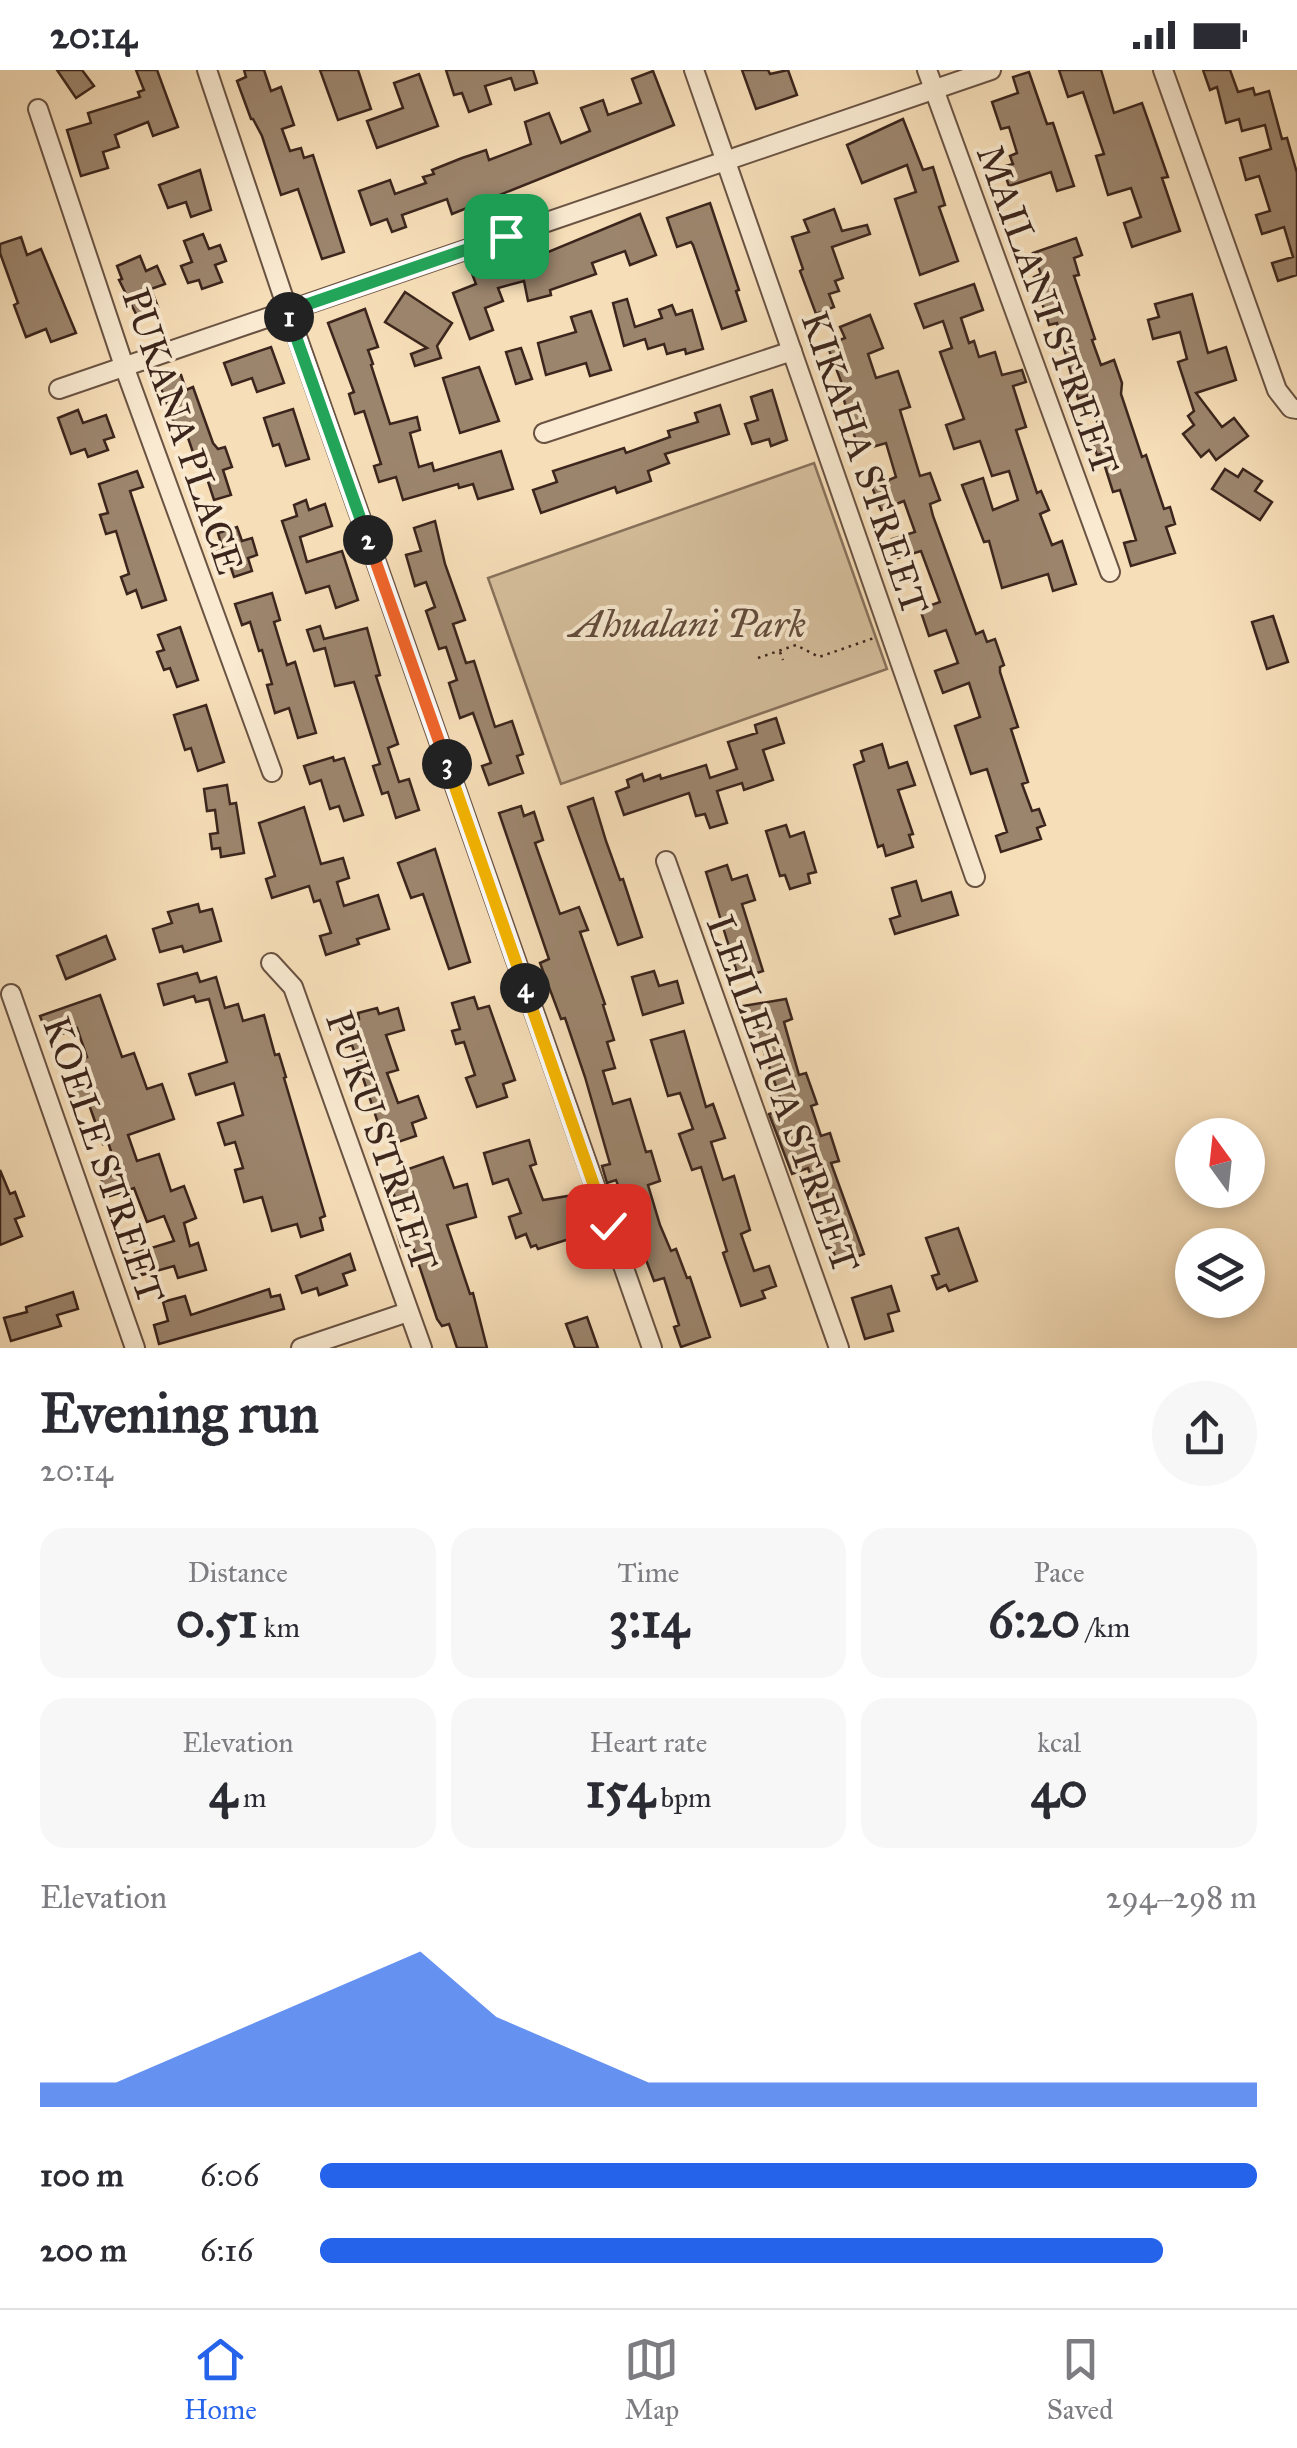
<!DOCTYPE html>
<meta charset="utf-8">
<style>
body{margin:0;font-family:"IM FELL Great Primer",serif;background:#f7f7f7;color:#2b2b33;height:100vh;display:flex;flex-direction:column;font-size:38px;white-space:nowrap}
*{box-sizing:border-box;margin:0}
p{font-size:32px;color:#7c7c81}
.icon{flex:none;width:55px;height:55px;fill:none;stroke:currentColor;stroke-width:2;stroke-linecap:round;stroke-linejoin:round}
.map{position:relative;height:1278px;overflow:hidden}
.sheet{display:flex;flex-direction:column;background:#fff;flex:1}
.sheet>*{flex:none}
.needle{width:65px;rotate:345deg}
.fabs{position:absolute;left:1175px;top:1048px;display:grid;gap:20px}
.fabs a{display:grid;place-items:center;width:90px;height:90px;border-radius:50%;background:#fff;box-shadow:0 5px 15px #0003;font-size:50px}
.pin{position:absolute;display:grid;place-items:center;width:85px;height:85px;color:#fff;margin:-42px;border-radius:20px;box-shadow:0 5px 15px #0006}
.km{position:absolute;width:50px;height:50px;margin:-25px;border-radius:50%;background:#222;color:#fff;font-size:28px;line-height:50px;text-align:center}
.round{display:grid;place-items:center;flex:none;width:105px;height:105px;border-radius:52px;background:#f7f7f7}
.overview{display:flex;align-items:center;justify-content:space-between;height:170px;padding:0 40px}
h1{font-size:55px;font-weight:700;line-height:75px}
.figures{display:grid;grid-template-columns:repeat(3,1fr);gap:15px;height:170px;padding:10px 40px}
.figures div{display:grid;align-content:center;border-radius:25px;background:#f7f7f7;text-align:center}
.figures b{font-size:50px;font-weight:700}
.figures small{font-size:28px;font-weight:400}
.figures p{font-size:28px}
.chart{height:280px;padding:20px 40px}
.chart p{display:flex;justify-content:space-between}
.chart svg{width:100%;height:180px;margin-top:10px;fill:#2563eb;opacity:.7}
ul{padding:0 40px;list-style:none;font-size:32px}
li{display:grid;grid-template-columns:160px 120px 1fr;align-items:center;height:75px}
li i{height:25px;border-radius:12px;background:#2563eb}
.status{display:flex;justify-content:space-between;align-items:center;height:70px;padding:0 50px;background:#fff;direction:ltr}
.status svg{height:28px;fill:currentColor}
.menu{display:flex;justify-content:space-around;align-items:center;height:140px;border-top:2px solid #e1e1e2;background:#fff;font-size:28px;color:#7c7c81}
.menu a{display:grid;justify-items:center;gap:5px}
.menu .current{color:#2563eb}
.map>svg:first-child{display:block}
.green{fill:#d6bf9d;stroke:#88725c;stroke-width:2.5}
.building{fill:#9c856d;stroke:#3b251c;stroke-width:2.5}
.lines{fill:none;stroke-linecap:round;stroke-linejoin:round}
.minor-casing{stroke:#6a5343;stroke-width:22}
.path{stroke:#3b251c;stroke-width:2.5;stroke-dasharray:2.5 5;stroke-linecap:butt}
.minor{stroke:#f9ead1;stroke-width:18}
.split-1-casing{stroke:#fff;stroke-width:20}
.split-2-casing{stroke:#fff;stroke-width:20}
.split-3-casing{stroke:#fff;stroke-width:20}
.split-4-casing{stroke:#fff;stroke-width:20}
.split-5-casing{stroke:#fff;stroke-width:20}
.split-1{stroke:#22a559;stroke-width:12}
.split-2{stroke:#22a559;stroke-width:12}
.split-3{stroke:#f0652b;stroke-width:12}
.split-4{stroke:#f5b400;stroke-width:12}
.split-5{stroke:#f5b400;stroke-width:12}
.labels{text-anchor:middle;stroke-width:8;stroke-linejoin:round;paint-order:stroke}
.street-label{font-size:38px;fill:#3b251c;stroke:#f9ead1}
.park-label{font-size:38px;font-style:italic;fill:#624c3c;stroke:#f9ead1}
</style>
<div class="status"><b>20:14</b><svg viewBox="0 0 49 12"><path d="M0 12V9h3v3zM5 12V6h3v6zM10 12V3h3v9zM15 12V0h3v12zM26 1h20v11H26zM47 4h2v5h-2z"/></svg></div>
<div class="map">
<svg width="1297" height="1278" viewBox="0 0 1297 1278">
<rect width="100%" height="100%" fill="#f6deb8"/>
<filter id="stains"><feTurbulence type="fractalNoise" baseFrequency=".002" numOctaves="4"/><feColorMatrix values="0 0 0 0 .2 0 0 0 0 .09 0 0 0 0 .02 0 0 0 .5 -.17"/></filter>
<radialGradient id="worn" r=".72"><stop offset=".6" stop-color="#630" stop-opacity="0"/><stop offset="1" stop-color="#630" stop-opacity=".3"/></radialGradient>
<polygon class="green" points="814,393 887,599 561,714 488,508"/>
<g class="building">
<polygon points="57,0 82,0 94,16 76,28"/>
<polygon points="136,0 157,0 178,57 153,66 148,52 115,65 119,77 103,82 108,98 81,106 67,60 91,53 88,43 140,27 138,22 144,20"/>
<polygon points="244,0 264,0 271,21 281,17 294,55 282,59 290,81 301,78 304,88 313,85 344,182 322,189 298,119 281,125 262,66 253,49 251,49 237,11 246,7"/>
<polygon points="320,0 358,0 371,39 338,50"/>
<polygon points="446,0 533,0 537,13 515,20 511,8 485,16 491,34 469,42 462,23 454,25"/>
<polygon points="742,0 768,0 770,4 788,0 797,25 756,39"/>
<polygon points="1059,0 1101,0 1114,43 1142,33 1168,107 1162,108 1180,161 1132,177 1124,153 1141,147 1131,118 1108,125 1096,86 1104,84 1083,22 1068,27"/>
<polygon points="1203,0 1230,0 1238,22 1253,18 1255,25 1269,21 1282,69 1287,68 1297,103 1297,205 1278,211 1272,193 1293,187 1284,157 1262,164 1256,145 1270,141 1259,106 1246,110 1240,88 1271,79 1265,55 1242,61 1239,49 1226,53 1217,17 1210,20"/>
<polygon points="653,1 674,55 452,144 447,129 402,145 406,157 392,162 387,149 371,155 359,121 390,110 395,124 426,113 423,107 434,104 432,100 462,88 486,80 489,90 531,74 525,52 549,43 561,73 590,61 581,38 603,30 608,45 641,33 632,9"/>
<polygon points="1029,2 1047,54 1053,53 1074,116 1057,121 1051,102 1009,116 1002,97 1013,94 1010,86 1017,83 1009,57 1001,59 992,32 1018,23 1013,7"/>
<polygon points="419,4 438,56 377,78 367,51 403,38 394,13"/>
<polygon points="903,49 923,100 933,97 945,135 939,137 958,191 920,205 895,129 916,122 907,95 862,113 847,75"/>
<polygon points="200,100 211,140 191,147 186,132 168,138 159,115"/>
<polygon points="710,133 739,220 736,221 746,251 722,259 693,175 691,172 677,177 667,148"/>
<polygon points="834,139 842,161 867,155 870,164 832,177 843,208 835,211 839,221 829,224 834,237 816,244 800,201 803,199 792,167 809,162 804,150"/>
<polygon points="640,144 656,185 630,195 625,181 592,193 596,204 550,220 551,225 528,231 524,211 498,218 503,231 485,238 493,260 470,269 453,223 476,214 471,201 546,180 546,183"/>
<polygon points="203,164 209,179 220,175 226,191 215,195 222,212 202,219 199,210 188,213 181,196 192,192 184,171"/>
<polygon points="21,167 27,185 41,179 76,263 51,272 46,259 26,267 14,235 18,233 0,183 0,174"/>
<polygon points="1076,168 1082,185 1074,188 1079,205 1074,206 1095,269 1092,270 1101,295 1114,290 1122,313 1121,324 1142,387 1146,385 1164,439 1170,437 1175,454 1166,457 1175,483 1131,496 1124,473 1136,470 1120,420 1113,422 1101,384 1097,385 1090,366 1101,363 1088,325 1078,329 1057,253 1049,255 1034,207 1041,204 1033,183"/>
<polygon points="140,186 146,201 157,196 165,214 151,219 158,237 137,246 119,210 122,209 117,196"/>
<polygon points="974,214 983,240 961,248 969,273 974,271 979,287 995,282 1002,305 1022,300 1026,312 1013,316 1026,357 1016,360 1037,423 1041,421 1049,440 1040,444 1052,475 1062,471 1076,514 1053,521 1048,504 1002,518 989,471 984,472 962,415 983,408 993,440 1018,430 1009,401 992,406 980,371 954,379 946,355 964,349 940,282 952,278 943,251 924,258 915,234"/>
<polygon points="405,222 452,253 437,276 441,288 415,296 411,284 427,278 385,252"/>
<polygon points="1192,224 1208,283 1226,277 1236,310 1196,323 1222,357 1234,348 1248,366 1216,390 1209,380 1201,387 1183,364 1194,355 1188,346 1194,341 1178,292 1187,289 1180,262 1153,269 1148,250 1159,247 1155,234"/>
<polygon points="627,229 635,257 662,248 659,240 672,235 676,245 692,240 703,279 686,284 685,279 667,284 664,274 648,279 645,269 624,276 613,233"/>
<polygon points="365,239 378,277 368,280 373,294 371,295 390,354 417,347 420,360 410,363 419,397 432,393 434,401 501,381 513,419 478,429 473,414 459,418 458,414 403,430 396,407 379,412 374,396 381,394 364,341 355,344 349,324 354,322 328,253"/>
<polygon points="591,241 611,300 590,306 586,293 546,305 538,273 576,262 571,247"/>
<polygon points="870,245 883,278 868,284 876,308 898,301 910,337 900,340 920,406 930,403 940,430 930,434 933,446 976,564 983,561 987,572 995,569 1004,595 1000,597 1000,602 1018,657 1011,659 1028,712 1022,714 1032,741 1039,739 1045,755 1037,758 1041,769 1001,782 996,766 1007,762 987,699 971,704 955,656 980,647 969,613 943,623 935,601 958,593 946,560 929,566 920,539 940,532 921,481 898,488 892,469 915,462 904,431 881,440 872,417 896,407 886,373 859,381 841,320 844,319 827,275 845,268 840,257"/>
<polygon points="271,277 284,313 257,322 252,308 232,315 224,293"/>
<polygon points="521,278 532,309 516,314 506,282"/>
<polygon points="479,297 499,351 460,363 443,308"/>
<polygon points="181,305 186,320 193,317 213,373 218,379 225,377 232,397 223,400 231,425 214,430 202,393 197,394 185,359 177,361 159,313"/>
<polygon points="772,320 787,370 771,376 769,369 752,374 745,354 758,350 751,327"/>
<polygon points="720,335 729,364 665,384 669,393 648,401 651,411 617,423 615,417 541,443 533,420 557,412 553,401 624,378 626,383 670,367 668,361 698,352 695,343"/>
<polygon points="293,339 309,389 286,396 279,374 273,376 264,348"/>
<polygon points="78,340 83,353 106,345 114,367 104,370 108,380 88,387 85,379 71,384 58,348"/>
<polygon points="1225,399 1238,407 1243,399 1262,411 1255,421 1272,432 1260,450 1212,419"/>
<polygon points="137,401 143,417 130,421 166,530 142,538 136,520 127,524 121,507 129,504 116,461 106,464 100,445 108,443 99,414"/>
<polygon points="306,430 309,440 325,434 332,456 300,467 307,492 342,481 358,530 336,538 329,516 306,523 282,451 297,446 294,435"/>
<polygon points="435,451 445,494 465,550 453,554 466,593 474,591 495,657 512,651 523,684 517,686 523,703 489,715 482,696 491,693 473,643 460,648 449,613 457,610 446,577 439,579 426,541 435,537 426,512 415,516 406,485 421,481 414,458"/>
<polygon points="237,457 242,471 252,468 257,485 248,488 252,501 234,507 230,495 222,498 217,481 223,480 218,463"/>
<polygon points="272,523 280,550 274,552 287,595 295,592 316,663 298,668 289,638 275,643 267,615 272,614 262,580 259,581 250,552 242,555 235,534"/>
<polygon points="1273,546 1288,592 1267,599 1252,552"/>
<polygon points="320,556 324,569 367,558 380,605 376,606 398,674 388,678 399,712 409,709 419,740 396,748 388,722 382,724 373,696 380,694 354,612 335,616 325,578 314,581 307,560"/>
<polygon points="180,557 198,610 177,617 170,598 164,600 157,582 164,580 158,565"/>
<polygon points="206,635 224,692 198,701 191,678 185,680 174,645"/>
<polygon points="776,648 784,673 763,680 773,710 744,720 742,713 717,721 727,753 710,758 705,744 696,746 689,723 624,745 616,722 629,717 627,710 642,704 644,711 660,705 661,709 706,695 710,708 737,699 728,672 757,663 755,655"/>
<polygon points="882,674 889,698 907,692 915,715 898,720 913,764 909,765 913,777 886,786 883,775 878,777 854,695 864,691 861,681"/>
<polygon points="333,687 334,691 344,688 363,745 344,751 339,736 330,739 321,710 310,714 304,696"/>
<polygon points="227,715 230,734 236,733 244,783 221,787 220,778 212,779 210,764 218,763 215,740 207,741 204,719"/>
<polygon points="593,728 606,771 620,810 623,809 642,867 618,875 568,737"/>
<polygon points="521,736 524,746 534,742 543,770 535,773 560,844 579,837 588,860 580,862 605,934 603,935 614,970 607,972 615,998 603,1001 613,1034 630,1029 646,1082 651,1081 660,1111 648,1115 660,1155 671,1181 676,1179 687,1208 690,1207 710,1267 681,1277 674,1257 679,1255 664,1208 654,1211 616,1110 607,1113 602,1096 610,1094 585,1007 565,948 561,949 540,893 549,889 499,743"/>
<polygon points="304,737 321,794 343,788 349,808 337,812 344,836 378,825 389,859 357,869 359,874 326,885 320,866 331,863 320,830 314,832 309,816 272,828 266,809 275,806 259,753"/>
<polygon points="786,755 790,767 804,762 816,802 808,804 810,813 790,819 785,805 780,806 766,761"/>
<polygon points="435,779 470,892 449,899 423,824 411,828 398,793"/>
<polygon points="727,795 732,810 747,805 755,830 742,834 763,901 739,909 706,802"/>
<polygon points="916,811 922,831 951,822 958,845 895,864 890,849 900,846 892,818"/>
<polygon points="198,834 200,842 212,839 221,871 184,882 182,876 160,882 153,859 172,853 168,842"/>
<polygon points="106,866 115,889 66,909 57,886"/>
<polygon points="654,901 659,916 677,911 683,933 643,945 632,907"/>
<polygon points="197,903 200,912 216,907 225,938 238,934 243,951 264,945 275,985 279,984 286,1007 284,1008 325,1146 320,1148 323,1160 301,1167 297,1154 272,1161 262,1127 244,1132 235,1100 243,1098 235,1072 225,1075 218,1053 243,1045 234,1013 196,1025 189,1004 227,992 209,929 196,932 194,926 164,935 158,914"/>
<polygon points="100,925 122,987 134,983 147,1019 162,1014 174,1049 128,1065 137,1091 159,1084 171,1121 184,1116 196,1148 184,1153 190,1176 198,1173 206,1200 178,1208 174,1196 142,1205 135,1183 174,1171 164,1146 147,1152 134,1118 107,1127 101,1109 118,1103 108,1072 103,1074 87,1029 74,1034 67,1012 88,1005 82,989 87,987 77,958 49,969 40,946"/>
<polygon points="474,927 478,939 489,936 515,1010 503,1014 507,1027 477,1037 466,1008 475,1005 464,972 456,974 452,961 460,959 452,933"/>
<polygon points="786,929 792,949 784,952 799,1005 806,1003 817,1034 811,1036 821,1066 830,1063 839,1091 831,1093 864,1184 838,1194 820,1147 824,1145 808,1098 792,1104 776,1062 769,1044 784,1039 758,965 752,966 743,936"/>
<polygon points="377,938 379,944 398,938 404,960 386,965 398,1000 387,1003 398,1033 418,1026 426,1048 412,1053 416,1066 392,1074 388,1063 382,1065 352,975 346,977 339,955 359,949 358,943"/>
<polygon points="684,961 706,1037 713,1034 725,1068 711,1072 723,1110 734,1106 750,1160 741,1164 754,1201 769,1196 776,1216 762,1221 765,1228 741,1236 723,1183 727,1181 701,1097 692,1100 679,1064 693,1059 680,1023 668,1026 651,970"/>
<polygon points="529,1070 536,1094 530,1096 543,1130 574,1125 585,1164 538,1179 536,1175 531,1177 526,1164 516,1168 509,1147 521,1143 508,1109 493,1114 484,1083"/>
<polygon points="443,1087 454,1118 467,1114 476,1147 447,1155 470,1224 473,1223 487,1278 457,1278 449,1254 442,1256 437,1249 412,1174 401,1177 397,1163 406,1160 404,1155 420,1150 412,1122 395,1128 388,1106"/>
<polygon points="0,1100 10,1124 15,1122 24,1146 15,1149 22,1166 0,1175"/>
<polygon points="958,1158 977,1211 949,1221 946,1215 937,1219 932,1206 939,1204 926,1168"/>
<polygon points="350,1184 355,1200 343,1204 347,1215 319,1225 317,1218 302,1223 296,1206"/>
<polygon points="891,1216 899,1241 888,1244 893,1261 865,1269 852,1228"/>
<polygon points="269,1219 271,1227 280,1225 284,1239 159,1274 154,1255 168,1251 163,1232 185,1226 191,1245"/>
<polygon points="73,1222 78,1239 57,1245 61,1256 11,1271 4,1248 27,1242 26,1237"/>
<polygon points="587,1247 598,1278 575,1278 566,1254"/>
</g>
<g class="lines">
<defs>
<g id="minor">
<polyline points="207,0 288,241 652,1278"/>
<polyline points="694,0 975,807"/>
<polyline points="927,0 1110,502"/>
<polyline points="1163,0 1277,320 1291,338 1297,339"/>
<polyline points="38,39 124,296 272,702"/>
<polyline points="59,319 991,0"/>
<polyline points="544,363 792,281"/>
<polyline points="666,791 839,1278"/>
<polyline points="271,893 293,917 422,1278"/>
<polyline points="11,924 135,1278"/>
<polyline points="301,1278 408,1242"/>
</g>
</defs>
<use href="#minor" class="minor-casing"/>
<g class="path">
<polyline points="780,582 783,590"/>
<polyline points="758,588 796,575 819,587 874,568"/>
</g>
<use href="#minor" class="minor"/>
</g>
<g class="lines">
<defs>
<polyline id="split-1" points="289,247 288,241 506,166"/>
<polyline id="split-2" points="289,247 368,470"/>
<polyline id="split-3" points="368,470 447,694"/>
<polyline id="split-4" points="447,694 525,918"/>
<polyline id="split-5" points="525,918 608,1156"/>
</defs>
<use href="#split-1" class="split-1-casing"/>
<use href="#split-2" class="split-2-casing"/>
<use href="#split-3" class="split-3-casing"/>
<use href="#split-4" class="split-4-casing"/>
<use href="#split-5" class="split-5-casing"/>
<use href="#split-1" class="split-1"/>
<use href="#split-2" class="split-2"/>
<use href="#split-3" class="split-3"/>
<use href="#split-4" class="split-4"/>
<use href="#split-5" class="split-5"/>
</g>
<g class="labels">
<g class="street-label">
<text transform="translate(1048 240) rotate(70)" y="13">MAILANI STREET</text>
<text transform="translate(183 361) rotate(71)" y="13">PUKANA PLACE</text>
<text transform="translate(865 393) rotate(71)" y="13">KIKAHA STREET</text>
<text transform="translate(783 1024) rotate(70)" y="13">LEILEHUA STREET</text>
<text transform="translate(382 1071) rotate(71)" y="13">PUKU STREET</text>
<text transform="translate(104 1090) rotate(71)" y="13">KOELE STREET</text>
</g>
<g class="park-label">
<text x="688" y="567">Ahualani Park</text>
</g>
</g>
<rect width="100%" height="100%" filter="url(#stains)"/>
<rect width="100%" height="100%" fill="url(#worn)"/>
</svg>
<div class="fabs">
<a><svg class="needle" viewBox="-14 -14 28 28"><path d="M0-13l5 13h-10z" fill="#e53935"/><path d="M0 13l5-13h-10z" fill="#7c7c81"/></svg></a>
<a><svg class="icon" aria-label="layers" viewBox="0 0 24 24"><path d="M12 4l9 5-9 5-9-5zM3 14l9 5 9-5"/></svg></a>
</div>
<div class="pin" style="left:506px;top:166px;background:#1e9e55"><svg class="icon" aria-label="arrive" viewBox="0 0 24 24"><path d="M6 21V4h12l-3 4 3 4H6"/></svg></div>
<div class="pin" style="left:608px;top:1156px;background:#d93025"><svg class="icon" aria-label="check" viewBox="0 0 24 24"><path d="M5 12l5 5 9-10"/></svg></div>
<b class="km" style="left:289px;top:247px">1</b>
<b class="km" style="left:368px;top:470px">2</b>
<b class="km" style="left:447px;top:694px">3</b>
<b class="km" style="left:525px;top:918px">4</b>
</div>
<section class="sheet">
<div class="overview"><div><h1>Evening run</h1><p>20:14</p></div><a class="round"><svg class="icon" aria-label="share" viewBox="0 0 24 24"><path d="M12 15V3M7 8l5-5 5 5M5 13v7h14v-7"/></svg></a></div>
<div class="figures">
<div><p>Distance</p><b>0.51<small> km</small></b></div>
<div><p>Time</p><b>3:14</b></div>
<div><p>Pace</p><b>6:20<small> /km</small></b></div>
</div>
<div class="figures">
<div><p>Elevation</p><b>4<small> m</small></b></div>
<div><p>Heart rate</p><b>154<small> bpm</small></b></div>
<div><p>kcal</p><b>40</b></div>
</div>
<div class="chart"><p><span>Elevation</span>294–298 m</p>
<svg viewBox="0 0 160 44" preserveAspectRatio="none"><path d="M0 44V38L10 38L20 30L30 22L40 14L50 6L60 22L70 30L80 38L90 38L100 38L110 38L120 38L130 38L140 38L150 38L160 38V44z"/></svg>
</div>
<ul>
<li><b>100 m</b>6:06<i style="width:100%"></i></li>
<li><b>200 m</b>6:16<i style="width:90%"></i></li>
</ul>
</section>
<nav class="menu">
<a class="current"><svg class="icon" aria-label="home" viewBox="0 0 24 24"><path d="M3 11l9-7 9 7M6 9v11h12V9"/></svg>Home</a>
<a><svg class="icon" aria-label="map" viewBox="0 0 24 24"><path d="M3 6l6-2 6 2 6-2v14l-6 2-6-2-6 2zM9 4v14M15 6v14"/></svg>Map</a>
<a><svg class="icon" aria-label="saved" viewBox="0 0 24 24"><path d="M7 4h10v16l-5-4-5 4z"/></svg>Saved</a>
</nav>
